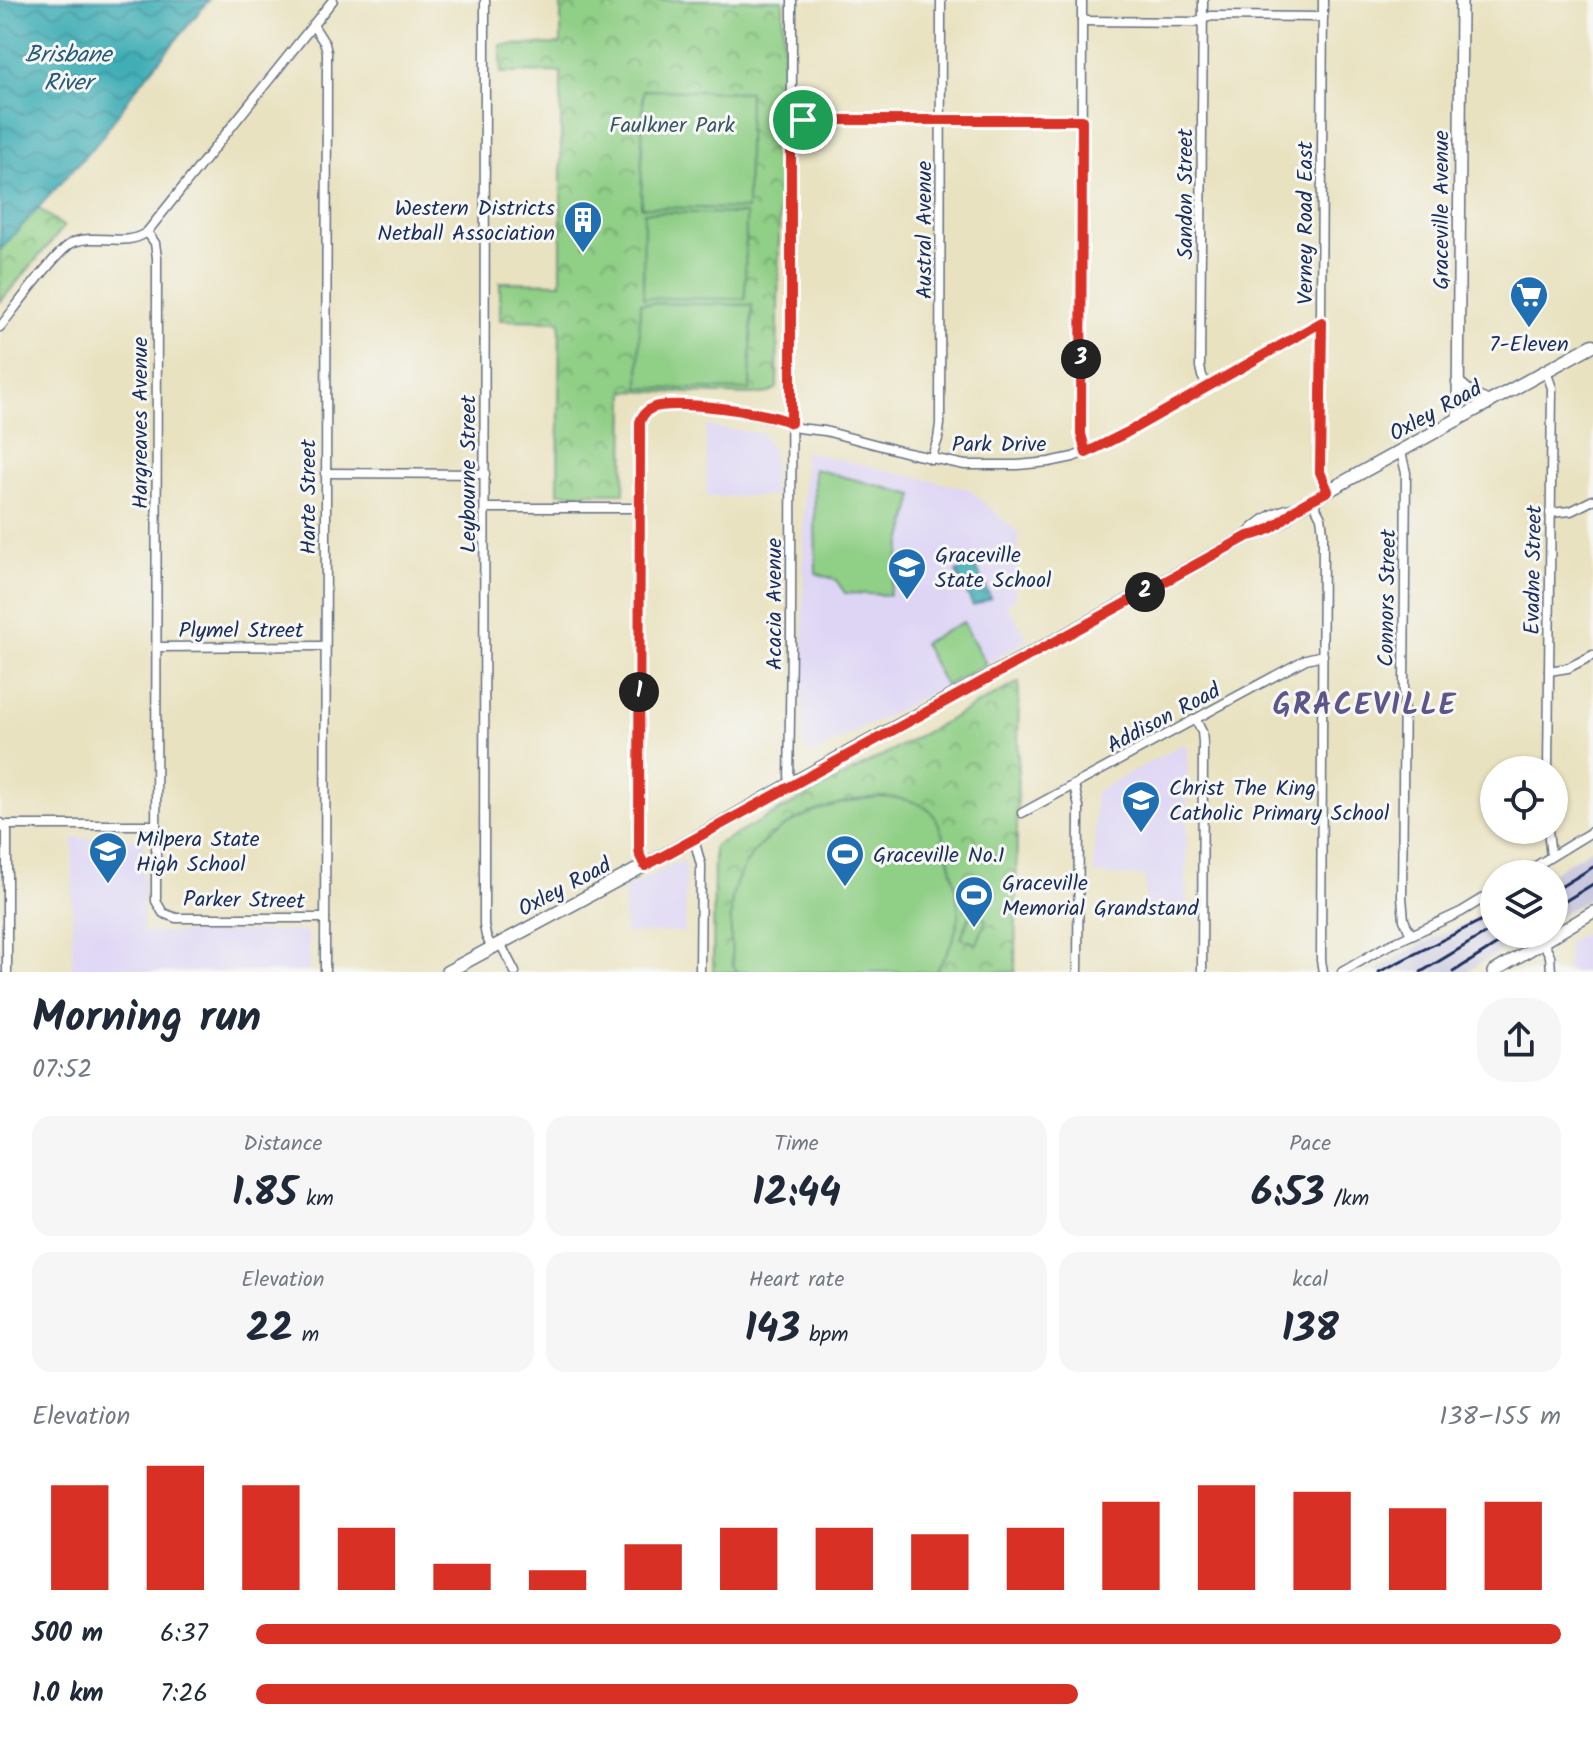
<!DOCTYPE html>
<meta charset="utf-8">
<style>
body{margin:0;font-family:Kalam,sans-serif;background:#f6f6f7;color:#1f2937;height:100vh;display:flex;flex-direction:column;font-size:30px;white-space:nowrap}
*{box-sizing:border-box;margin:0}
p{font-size:26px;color:#747a83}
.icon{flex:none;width:44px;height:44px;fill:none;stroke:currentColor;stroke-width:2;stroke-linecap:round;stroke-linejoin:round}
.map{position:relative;height:972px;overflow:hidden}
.side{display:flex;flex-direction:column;background:#fff;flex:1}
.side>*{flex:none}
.tools{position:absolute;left:1480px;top:756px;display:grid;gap:16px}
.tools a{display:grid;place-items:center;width:88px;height:88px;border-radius:50%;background:#fff;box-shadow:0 2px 6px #0004;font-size:40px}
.pin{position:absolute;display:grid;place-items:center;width:68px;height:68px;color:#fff;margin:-34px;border:4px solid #fff;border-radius:50%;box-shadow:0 2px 8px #0007}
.km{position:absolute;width:40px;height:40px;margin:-20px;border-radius:50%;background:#222;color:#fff;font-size:22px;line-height:40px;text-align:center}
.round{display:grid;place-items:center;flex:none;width:84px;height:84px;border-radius:32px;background:#f6f6f7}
.head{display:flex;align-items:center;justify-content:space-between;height:136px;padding:0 32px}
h1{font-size:44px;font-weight:700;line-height:60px}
.metrics{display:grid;grid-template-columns:repeat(3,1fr);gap:12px;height:136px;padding:8px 32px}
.metrics div{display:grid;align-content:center;border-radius:20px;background:#f6f6f7;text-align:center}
.metrics b{font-size:40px;font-weight:700}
.metrics small{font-size:22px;font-weight:400}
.metrics p{font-size:22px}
.chart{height:224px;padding:16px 32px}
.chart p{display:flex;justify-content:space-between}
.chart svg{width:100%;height:144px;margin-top:8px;stroke:#d93025;stroke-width:6}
ul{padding:0 32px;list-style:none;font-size:26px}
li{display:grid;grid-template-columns:128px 96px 1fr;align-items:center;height:60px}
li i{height:20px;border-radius:10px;background:#d93025}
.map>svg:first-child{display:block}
.built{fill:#ded5f5}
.industrial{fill:#c3c1db}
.park{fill:url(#park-crowns);stroke:#567f72;stroke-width:2}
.pitch{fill:#90cf86;stroke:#567f72;stroke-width:2}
.water{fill:url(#water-waves);stroke:#2b6e89;stroke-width:2}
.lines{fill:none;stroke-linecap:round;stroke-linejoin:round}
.minor-casing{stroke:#636e80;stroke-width:11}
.secondary-casing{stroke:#636e80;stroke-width:14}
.primary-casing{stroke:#636e80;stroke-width:15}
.minor{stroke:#fff;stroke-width:8}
.secondary{stroke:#fff;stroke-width:11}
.primary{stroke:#fff;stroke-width:12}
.rail{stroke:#1b2f5e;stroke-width:3}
.route-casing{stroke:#fff;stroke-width:16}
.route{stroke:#d93025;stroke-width:10}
.labels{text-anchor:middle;stroke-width:6;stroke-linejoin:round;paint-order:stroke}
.park-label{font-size:22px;fill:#385768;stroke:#f6f6f2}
.street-label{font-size:22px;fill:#1b2f5e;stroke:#f6f6f2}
.poi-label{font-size:22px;fill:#1b2f5e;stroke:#f6f6f2;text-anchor:start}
.water-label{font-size:24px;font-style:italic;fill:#265b7c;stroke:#f6f6f2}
.district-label{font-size:30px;font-weight:bold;letter-spacing:2px;fill:#5d568a;stroke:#f6f6f2}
</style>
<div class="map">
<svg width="1593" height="972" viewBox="0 0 1593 972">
<defs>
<pattern id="park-crowns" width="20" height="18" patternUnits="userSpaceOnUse" patternTransform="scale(2)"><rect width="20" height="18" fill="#90cf86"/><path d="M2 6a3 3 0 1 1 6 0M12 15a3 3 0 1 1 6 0" fill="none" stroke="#75a871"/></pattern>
<pattern id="water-waves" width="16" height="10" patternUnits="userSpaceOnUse" patternTransform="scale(2)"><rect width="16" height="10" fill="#3bacb4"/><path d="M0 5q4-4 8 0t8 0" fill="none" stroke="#318c96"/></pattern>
</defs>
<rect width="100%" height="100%" fill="#f6f6f2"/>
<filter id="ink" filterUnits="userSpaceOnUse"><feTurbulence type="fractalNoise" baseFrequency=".0125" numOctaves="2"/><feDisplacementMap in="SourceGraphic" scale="16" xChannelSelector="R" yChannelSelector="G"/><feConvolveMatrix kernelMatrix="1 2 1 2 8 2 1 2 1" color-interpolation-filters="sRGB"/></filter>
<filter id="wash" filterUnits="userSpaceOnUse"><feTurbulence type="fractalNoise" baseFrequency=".006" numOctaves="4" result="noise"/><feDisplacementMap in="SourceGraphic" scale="32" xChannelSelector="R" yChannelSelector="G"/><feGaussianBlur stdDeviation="1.8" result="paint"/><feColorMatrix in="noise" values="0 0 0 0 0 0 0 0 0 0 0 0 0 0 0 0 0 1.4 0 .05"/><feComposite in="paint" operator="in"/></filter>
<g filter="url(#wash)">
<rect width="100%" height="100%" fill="#e9e2c0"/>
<g class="built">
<polygon points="706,426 763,434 773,453 774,496 707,497"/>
<polygon points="804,451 969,489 1019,534 1015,599 1007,604 1028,640 945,686 812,754 803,748"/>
<polygon points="1183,744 1188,747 1186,914 1145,913 1145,876 1094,875 1095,792"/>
<polygon points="73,838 144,838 143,932 176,933 303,931 309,936 309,972 72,972"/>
<polygon points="681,861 686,864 685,932 625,933 624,889"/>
<polygon points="1593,927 1593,972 1567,972 1568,942"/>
</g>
<g class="industrial">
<polygon points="1593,848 1593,896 1554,919 1554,874 1550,874"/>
<polygon points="1494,909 1494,934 1529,934 1466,972 1373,972 1406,952"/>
</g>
<g class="park">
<polygon points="561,0 783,0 784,115 780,161 777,388 769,393 751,395 625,391 624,493 558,493 560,321 500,320 500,282 561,283 561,72 501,73 501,45 561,44"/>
<polygon points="38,208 64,227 0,302 0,250"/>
<polygon points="1019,682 1015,972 713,972 714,846"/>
</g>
<g class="pitch">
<polygon points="643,90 749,92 747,209 641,207"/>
<polygon points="644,212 746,214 745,299 643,298"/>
<polygon points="640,303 752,305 750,390 639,388"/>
<polygon points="814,469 914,495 889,595 845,593 836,580 816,573"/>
<polygon points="963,622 986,664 945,686 923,643"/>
<path d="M879,797c18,1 38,2 52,15 13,12 29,87 27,106 -2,19 -10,35 -21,51l-2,3h-197l-5,-7 -1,-9c-1,-20 -3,-43 1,-62 16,-65 86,-91 146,-97z"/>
<polygon points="971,913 986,919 977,944 961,938"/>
</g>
<g class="water">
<polygon points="0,0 209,0 134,91 100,140 0,250"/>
<polygon points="974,563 991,598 973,606 956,572"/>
</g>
</g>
<g filter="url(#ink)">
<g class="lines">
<defs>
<g id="minor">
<polyline points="485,0 484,925 486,936 492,948"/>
<polyline points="1082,0 1081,434 1086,453"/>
<polyline points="1203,0 1200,367 1202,376 1208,387"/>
<polyline points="1323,0 1320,472 1328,491"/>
<polyline points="1082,21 1195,22 1211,16 1323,17"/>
<polyline points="313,25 325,44 327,52 325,972"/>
<polyline points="791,120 1082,120"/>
<polyline points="147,232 155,243 157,258 156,901 163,913 176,918 325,918"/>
<path d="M0,327c13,-16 58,-79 74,-85 23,-9 52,6 73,-10l186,-232"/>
<polyline points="1546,371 1552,388 1548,770"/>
<polyline points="1401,452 1406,473 1402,897 1404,920 1411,935"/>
<polyline points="931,459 938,439 940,424 941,0"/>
<polyline points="325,473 485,474"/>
<polyline points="1312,500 1321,517 1323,532 1321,960 1323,972"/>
<polyline points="485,508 639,508"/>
<polyline points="1550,513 1571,511 1593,500"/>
<polyline points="157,647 325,646"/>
<polyline points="1549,671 1568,668 1593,655"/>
<polyline points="1196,720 1202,732 1203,742 1202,972"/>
<polyline points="789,785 791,645 792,0"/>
<polyline points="1074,785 1079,807 1078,972"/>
<polyline points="1022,813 1306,659 1323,655"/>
<polyline points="1,823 7,831 7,972"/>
<polyline points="0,825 156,825"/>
<polyline points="1548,830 1551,856"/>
<polyline points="694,839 701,865 700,972"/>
<polyline points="645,866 640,856 639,848 639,426 641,419 645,412 657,406 729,408 773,418 783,419 798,428 825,431 908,453 965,465 1018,465 1049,462 1073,457 1109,442 1322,322"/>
<polyline points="1523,874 1593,831"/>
<polyline points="1543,942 1550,956 1551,972"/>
<polyline points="500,943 515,972"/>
<polyline points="1342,972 1383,948 1461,912 1494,892"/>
</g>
<g id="secondary">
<polyline points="1458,420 1461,0"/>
<polyline points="1493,972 1593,912"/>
</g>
<g id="primary">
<polyline points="1458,383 1473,396 1489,403"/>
<path d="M1248,536c13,-15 27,-23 47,-27l298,-164"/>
<path d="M447,972l247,-133 95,-54 459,-249c20,-4 33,-12 47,-27"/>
</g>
</defs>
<use href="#minor" class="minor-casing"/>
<use href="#secondary" class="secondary-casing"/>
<use href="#primary" class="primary-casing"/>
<use href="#minor" class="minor"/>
<use href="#secondary" class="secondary"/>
<use href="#primary" class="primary"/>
<g class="rail">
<polyline points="1554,891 1593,867"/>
<polyline points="1554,908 1593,884"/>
<polyline points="1379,972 1494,914"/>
<polyline points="1421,972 1494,928"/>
<polyline points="1453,972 1513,934"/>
</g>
</g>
</g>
<g class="lines" filter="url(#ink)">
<defs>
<path id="route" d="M791,120h291l-1,314 5,19 40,-20 196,-111 -2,150 8,19c-11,6 -25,12 -35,20 -16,14 -23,21 -45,25l-603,330 -5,-10 -1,-8 1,-426c2,-6 5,-11 12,-14 19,-9 120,4 139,15z"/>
</defs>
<use href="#route" class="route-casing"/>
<use href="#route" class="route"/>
</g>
<defs>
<symbol id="building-pin" viewBox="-11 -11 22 30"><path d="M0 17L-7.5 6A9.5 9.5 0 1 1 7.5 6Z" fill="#1f6fb2" stroke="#f6f6f2"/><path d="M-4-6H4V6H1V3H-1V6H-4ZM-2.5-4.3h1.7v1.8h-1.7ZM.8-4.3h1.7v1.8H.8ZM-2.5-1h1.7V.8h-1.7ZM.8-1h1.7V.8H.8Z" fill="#fff"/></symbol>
<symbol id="supermarket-pin" viewBox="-11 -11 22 30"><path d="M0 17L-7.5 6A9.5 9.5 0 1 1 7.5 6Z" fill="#1f6fb2" stroke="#f6f6f2"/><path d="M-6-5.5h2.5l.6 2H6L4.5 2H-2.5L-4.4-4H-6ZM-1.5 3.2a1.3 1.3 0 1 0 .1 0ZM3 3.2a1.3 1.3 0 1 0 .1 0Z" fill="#fff"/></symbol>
<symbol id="school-pin" viewBox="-11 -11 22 30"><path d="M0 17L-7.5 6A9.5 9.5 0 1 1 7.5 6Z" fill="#1f6fb2" stroke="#f6f6f2"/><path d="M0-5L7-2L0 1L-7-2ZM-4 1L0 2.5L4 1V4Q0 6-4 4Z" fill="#fff"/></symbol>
<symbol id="stadium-pin" viewBox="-11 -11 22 30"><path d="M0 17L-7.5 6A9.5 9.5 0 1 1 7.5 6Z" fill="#1f6fb2" stroke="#f6f6f2"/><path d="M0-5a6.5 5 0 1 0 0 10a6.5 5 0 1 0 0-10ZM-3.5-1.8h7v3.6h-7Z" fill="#fff"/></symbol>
</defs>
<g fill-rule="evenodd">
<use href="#building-pin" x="561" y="198" width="44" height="60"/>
<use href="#supermarket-pin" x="1507" y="273" width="44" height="60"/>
<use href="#school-pin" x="885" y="545" width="44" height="60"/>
<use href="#school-pin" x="1119" y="778" width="44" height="60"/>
<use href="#school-pin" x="86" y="829" width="44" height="60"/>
<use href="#stadium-pin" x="823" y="832" width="44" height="60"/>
<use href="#stadium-pin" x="952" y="873" width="44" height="60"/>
</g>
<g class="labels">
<g class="park-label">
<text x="672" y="132">Faulkner Park</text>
</g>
<g class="street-label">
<text transform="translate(1184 194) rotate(-90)" y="8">Sandon Street</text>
<text transform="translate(1440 210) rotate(-90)" y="8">Graceville Avenue</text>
<text transform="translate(1304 223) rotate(-90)" y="8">Verney Road East</text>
<text transform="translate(923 230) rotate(-90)" y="8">Austral Avenue</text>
<text transform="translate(1435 410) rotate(-29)" y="8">Oxley Road</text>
<text transform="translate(139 423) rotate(-90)" y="8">Hargreaves Avenue</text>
<text x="999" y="451">Park Drive</text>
<text transform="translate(467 474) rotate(-90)" y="8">Leybourne Street</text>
<text transform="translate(307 497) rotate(-90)" y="8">Harte Street</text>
<text transform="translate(1532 570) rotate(-89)" y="8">Evadne Street</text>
<text transform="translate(1386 598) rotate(-89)" y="8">Connors Street</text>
<text transform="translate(773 604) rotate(-90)" y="8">Acacia Avenue</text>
<text x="241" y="637">Plymel Street</text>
<text transform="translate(1163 717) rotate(-28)" y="8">Addison Road</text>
<text transform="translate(564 886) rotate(-28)" y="8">Oxley Road</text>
<text transform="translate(244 899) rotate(1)" y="8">Parker Street</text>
</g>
<g class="poi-label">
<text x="555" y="215" text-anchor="end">Western Districts<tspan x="555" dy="25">Netball Association</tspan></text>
<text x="1529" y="351" text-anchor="middle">7-Eleven</text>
<text x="935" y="562">Graceville<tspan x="935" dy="25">State School</tspan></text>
<text x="1169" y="795">Christ The King<tspan x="1169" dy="25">Catholic Primary School</tspan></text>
<text x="136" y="846">Milpera State<tspan x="136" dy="25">High School</tspan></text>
<text x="873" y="862">Graceville No.1</text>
<text x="1002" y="890">Graceville<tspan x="1002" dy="25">Memorial Grandstand</tspan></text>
</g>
<g class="water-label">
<text x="68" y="62">Brisbane<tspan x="68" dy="28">River</tspan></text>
</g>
<g class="district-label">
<text x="1365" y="714">GRACEVILLE</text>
</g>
</g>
</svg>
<div class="tools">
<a><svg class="icon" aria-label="locate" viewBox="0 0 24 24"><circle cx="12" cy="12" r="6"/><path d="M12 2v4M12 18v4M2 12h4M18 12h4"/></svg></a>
<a><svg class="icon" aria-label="layers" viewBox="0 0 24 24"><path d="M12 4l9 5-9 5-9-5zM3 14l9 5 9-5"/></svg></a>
</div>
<div class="pin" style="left:803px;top:120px;background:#1e9e55"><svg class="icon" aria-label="arrive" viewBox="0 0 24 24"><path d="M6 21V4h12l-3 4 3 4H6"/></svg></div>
<b class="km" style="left:639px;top:692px">1</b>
<b class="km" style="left:1145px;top:592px">2</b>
<b class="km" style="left:1081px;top:359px">3</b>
</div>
<section class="side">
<div class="head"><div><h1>Morning run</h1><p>07:52</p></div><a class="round"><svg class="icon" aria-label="share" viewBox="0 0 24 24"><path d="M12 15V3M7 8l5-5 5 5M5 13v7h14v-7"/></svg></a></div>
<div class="metrics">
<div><p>Distance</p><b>1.85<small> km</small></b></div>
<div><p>Time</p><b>12:44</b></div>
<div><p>Pace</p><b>6:53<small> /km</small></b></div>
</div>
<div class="metrics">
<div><p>Elevation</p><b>22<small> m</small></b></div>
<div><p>Heart rate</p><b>143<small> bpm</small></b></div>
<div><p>kcal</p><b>138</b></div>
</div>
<div class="chart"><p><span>Elevation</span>138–155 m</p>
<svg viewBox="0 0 160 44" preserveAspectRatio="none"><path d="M5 44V12M15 44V6M25 44V12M35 44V25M45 44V36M55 44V38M65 44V30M75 44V25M85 44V25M95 44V27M105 44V25M115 44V17M125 44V12M135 44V14M145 44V19M155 44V17"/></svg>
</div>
<ul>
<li><b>500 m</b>6:37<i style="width:100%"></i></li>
<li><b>1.0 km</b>7:26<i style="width:63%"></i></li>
</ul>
</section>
